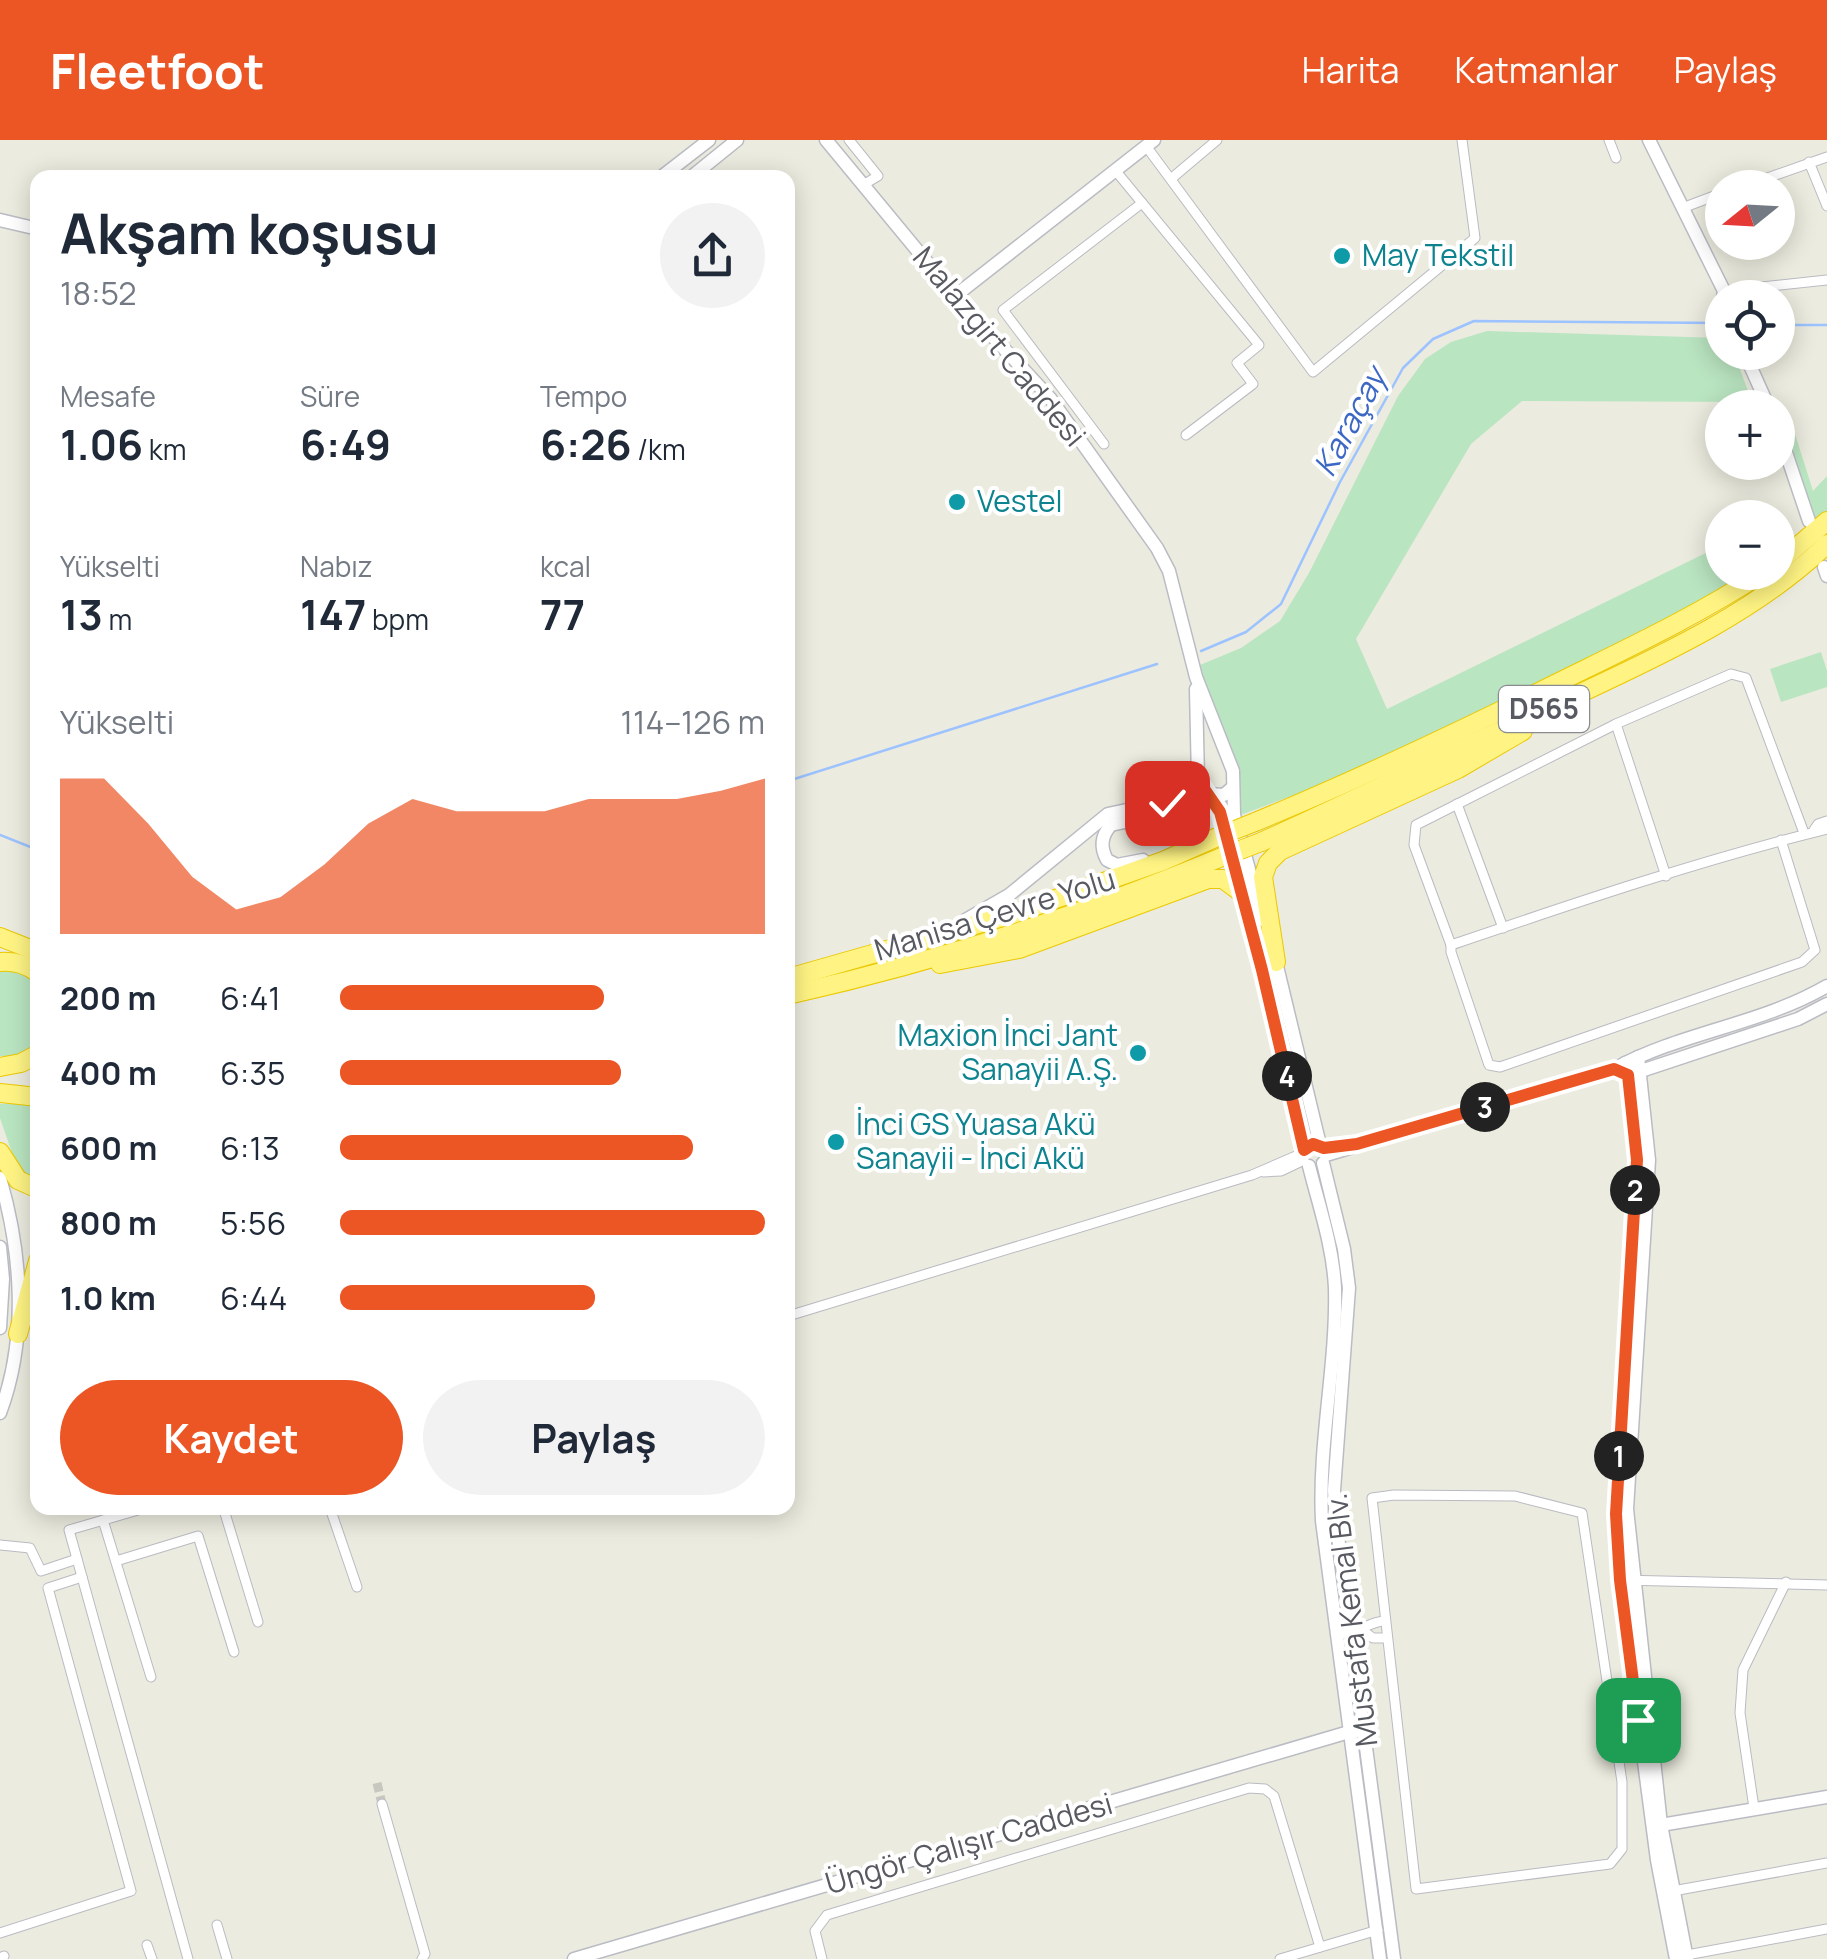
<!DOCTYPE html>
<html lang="tr">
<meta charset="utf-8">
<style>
body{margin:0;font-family:Manrope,sans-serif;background:#f2f2f3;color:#1f2937;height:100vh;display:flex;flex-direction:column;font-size:38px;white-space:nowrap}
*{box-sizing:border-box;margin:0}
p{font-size:32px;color:#747a83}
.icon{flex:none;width:55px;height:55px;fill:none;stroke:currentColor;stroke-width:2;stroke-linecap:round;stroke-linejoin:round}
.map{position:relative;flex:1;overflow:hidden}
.side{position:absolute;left:30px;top:30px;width:765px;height:1345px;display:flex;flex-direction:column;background:#fff;border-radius:20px;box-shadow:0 5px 25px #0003}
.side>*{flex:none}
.needle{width:65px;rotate:252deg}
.buttons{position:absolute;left:1705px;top:30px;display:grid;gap:20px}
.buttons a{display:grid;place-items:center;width:90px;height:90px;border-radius:50%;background:#fff;box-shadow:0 5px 25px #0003;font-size:50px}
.pin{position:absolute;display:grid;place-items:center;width:85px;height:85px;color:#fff;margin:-42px;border-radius:20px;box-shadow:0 5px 15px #0006}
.km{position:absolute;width:50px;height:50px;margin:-25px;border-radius:50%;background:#222;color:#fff;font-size:28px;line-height:50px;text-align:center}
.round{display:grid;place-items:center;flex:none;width:105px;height:105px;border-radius:52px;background:#f2f2f3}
.head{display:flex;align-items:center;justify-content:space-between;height:170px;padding:0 30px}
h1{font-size:55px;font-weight:700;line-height:75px}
.metrics{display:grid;grid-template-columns:repeat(3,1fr);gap:15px;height:170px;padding:10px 30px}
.metrics div{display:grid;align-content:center}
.metrics b{font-size:42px;font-weight:700}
.metrics small{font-size:28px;font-weight:400}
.metrics p{font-size:28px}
.chart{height:280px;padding:20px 30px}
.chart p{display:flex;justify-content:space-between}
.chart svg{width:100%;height:180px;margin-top:10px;fill:#ec5524;opacity:.7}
.action{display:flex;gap:20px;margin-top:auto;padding:20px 30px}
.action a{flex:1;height:115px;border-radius:60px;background:#ec5524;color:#fff;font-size:40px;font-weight:700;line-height:115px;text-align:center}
.action a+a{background:#f2f2f3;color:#1f2937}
ul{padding:0 30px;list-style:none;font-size:32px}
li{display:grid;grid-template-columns:160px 120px 1fr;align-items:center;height:75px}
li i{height:25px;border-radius:12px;background:#ec5524}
header{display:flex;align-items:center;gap:60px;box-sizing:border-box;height:140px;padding:0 50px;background:#ec5524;color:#fff}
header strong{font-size:48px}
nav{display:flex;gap:55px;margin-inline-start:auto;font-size:35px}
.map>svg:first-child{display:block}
.green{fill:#bae5c1}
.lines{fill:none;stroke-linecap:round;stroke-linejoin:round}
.stream{stroke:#9cc3ff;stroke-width:2.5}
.street-tunnel{stroke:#c7c7c0;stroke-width:9;stroke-dasharray:9 4.5;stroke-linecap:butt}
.street-casing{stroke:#babbc2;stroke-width:11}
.secondary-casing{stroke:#babcc4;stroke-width:15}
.highway-casing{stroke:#ebc800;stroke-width:20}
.street{stroke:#fff;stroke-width:9}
.secondary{stroke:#fff;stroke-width:12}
.highway{stroke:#fff483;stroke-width:18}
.highway-bridge-casing{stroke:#ebc800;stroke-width:20;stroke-linecap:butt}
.highway-bridge{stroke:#fff483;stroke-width:18}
.route-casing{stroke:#fff;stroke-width:20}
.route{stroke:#ec5524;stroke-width:12}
.culture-dot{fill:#0f9aa8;stroke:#fff;stroke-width:4}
.labels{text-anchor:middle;stroke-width:8;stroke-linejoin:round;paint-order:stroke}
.shield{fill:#fff;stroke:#8a8c90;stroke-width:2.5}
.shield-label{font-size:28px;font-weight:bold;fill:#585a61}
.culture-label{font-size:30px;fill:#0d838f;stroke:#fff;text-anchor:start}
.street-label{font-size:30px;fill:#585a61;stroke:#fff}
.water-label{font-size:32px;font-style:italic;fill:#3c68c4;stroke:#fff}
</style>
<header>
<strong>Fleetfoot</strong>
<nav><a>Harita</a><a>Katmanlar</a><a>Paylaş</a></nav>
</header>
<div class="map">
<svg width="1827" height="1819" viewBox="0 0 1827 1819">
<rect width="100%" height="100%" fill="#ecebdf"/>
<g class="green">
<polygon points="1487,191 1722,198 1722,212 1734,213 1752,262 1522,261 1471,304 1356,499 1387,569 1722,405 1722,432 1750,433 1692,469 1363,629 1238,676 1240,640 1234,620 1211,574 1200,525 1241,508 1280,481 1309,433 1398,256 1425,219 1451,202"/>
<polygon points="1790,278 1813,351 1827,336 1827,372 1817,383 1784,284"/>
<polygon points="1821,512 1827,531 1827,547 1781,562 1770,529"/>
<polygon points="12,828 37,842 37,907 22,916 0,916 0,829"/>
<polygon points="37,963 37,1042 18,1030 0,978 0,964"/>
</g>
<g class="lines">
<g class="stream">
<polyline points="1778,185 1827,185"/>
<polyline points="1201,511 1246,492 1281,464 1340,342 1403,228 1433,199 1474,181 1722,183"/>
<polyline points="788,641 1157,524"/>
<polyline points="0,695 38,710"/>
</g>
<polyline class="street-tunnel" points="377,1643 382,1664"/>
<defs>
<g id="street">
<polyline points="849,0 878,36 863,45"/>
<polyline points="1609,0 1616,18"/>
<polyline points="1146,6 1313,232 1475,98 1462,0"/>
<polyline points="1809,22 1827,66"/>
<polyline points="1115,30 1259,205 1237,223 1253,244 1186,295"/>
<polyline points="1172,38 1217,0"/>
<polyline points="1739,48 1827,17"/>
<polyline points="1685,67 1722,53"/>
<polyline points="1724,151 1827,140"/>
<polyline points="1104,304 1003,170 1142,63"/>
<polyline points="1457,664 1503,788"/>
<polyline points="1814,690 1818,684 1827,681"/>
<path d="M1781,700l34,110 -13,12 -302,105 -11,-2 -38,-113v-7c124,-42 250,-85 376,-116"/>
<polyline points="1666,736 1616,584 1731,534 1746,538 1804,693"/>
<polyline points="1451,805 1414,705 1416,685 1616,584"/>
<polyline points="1263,1032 1281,1031 1304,1020"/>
<polyline points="788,1176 1252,1035 1303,1013"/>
<polygon points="1394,1355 1515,1356 1582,1373 1622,1642 1622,1709 1610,1724 1416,1749 1372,1358"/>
<polyline points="145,1368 69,1390 188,1819"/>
<polyline points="234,1368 224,1370 258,1482"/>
<polyline points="330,1368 357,1447"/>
<polyline points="103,1380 151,1537"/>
<polyline points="0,1405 30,1408 41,1431 77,1419"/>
<polyline points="116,1421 198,1396 234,1512"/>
<polyline points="1620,1440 1827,1445"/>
<polyline points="1363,1491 1373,1498 1387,1498"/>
<path d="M1345,1494c16,-2 25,-13 40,-13"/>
<polyline points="382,1664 425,1814 422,1819"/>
<polyline points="1754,1668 1740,1573 1743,1530 1786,1442"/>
<polyline points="1673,1751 1827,1723"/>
<polyline points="217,1785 227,1819"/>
<polyline points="0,1793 131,1751 48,1448 82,1437"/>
<polyline points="147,1805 152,1819"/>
<polyline points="1687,1815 1827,1789"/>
<polyline points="0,1818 4,1816"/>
<polyline points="822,1819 815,1791 827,1775 1249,1648 1265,1649 1274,1656 1320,1807"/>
<polyline points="1280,1819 1378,1790"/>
</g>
<g id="secondary">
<polyline points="826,0 955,156 1050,258 1157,408 1169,431 1196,537 1233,631 1234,675 1263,780"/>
<polyline points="1649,0 1724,151 1722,164"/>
<polyline points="660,38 709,0"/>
<polyline points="690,38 737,0"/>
<polyline points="0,80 38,89"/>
<polyline points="955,156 1154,0"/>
<polyline points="1744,212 1769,268"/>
<polyline points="1778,289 1809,381"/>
<polyline points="1824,427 1827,436"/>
<polyline points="1196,549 1198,640 1220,673 1262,830 1304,1010"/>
<path d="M1143,720l-26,5 -10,-5c-7,-13 -6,-24 4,-35l63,-14 18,-6 16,-11 16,1 8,-7"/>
<polyline points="962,782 1009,755 1108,674 1182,658 1198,640"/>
<polyline points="1275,818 1320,1005"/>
<polyline points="1638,917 1649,1020 1627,1369 1661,1685 1687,1819"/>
<polyline points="1625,923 1637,1021 1616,1374 1620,1440 1657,1720 1676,1819"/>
<polyline points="1635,933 1798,879 1827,864"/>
<path d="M1326,1015l288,-86c67,-37 146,-44 213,-83"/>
<polyline points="1323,1023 1344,1109 1349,1148 1334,1350 1336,1381 1394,1819"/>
<path d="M1309,1026c10,40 24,80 26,122 2,77 -17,155 -13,233l58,438"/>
<path d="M0,1038c22,76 28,160 0,235"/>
<polyline points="0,1107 3,1139 0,1188"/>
<polyline points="1661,1685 1827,1657"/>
<polyline points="574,1819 1349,1592 1364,1591"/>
</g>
<g id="highway">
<polyline points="1778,423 1827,381"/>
<path d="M1255,682c102,-42 201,-89 300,-138 71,-35 142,-68 209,-112"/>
<path d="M1261,702c93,-42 184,-86 277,-129 99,-47 209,-92 289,-169"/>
<polyline points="0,797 38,812"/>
<path d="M0,822c15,-1 26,2 38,11"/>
<polyline points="1276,822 1263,737 1268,723 1280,711 1458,629 1523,591"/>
<polyline points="940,824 1019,809 1208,739 1223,739 1239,751"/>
<polyline points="788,838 1013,774 1163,721 1215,698"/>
<path d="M788,855c147,-33 294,-80 434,-138"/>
<polyline points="0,927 21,923 38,914"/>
<polyline points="0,953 38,957"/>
<polyline points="0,1012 18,1040 38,1049"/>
<polyline points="18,1194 38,1121"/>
</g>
</defs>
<use href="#street" class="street-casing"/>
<use href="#secondary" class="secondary-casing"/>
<use href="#highway" class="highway-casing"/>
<use href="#street" class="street"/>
<use href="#secondary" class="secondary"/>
<use href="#highway" class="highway"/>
<defs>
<g id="highway-bridge">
<polyline points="1215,698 1255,682"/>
<polyline points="1222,717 1261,702"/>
</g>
</defs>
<use href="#highway-bridge" class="highway-bridge-casing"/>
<use href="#highway-bridge" class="highway-bridge"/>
</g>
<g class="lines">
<defs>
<polyline id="route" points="1167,663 1182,658 1198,640 1220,672 1262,830 1304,1010 1313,1004 1324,1008 1357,1004 1614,929 1628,935 1637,1020 1616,1374 1620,1440 1638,1580"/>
</defs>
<use href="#route" class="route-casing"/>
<use href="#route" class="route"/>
</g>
<g class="culture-dot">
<circle cx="1342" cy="116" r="10"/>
<circle cx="957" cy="362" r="10"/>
<circle cx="1138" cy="913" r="10"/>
<circle cx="836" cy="1002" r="10"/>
</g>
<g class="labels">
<rect class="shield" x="1499" y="546" width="90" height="46" rx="8"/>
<g class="shield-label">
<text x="1544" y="579">D565</text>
</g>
<g class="culture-label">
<text x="1362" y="126">May Tekstil</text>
<text x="977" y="372">Vestel</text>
<text x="1118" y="906" text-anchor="end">Maxion İnci Jant<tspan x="1118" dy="34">Sanayii A.Ş.</tspan></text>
<text x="856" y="995">İnci GS Yuasa Akü<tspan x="856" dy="34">Sanayii - İnci Akü</tspan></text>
</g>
<g class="street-label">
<text transform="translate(999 207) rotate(50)" y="10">Malazgirt Caddesi</text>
<text transform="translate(995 775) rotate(-17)" y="10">Manisa Çevre Yolu</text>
<text transform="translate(1352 1480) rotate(-97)" y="10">Mustafa Kemal Blv.</text>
<text transform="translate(969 1704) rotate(-16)" y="10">Üngör Çalışır Caddesi</text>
</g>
<g class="water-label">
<text transform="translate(1350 282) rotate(-62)" y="11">Karaçay</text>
</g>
</g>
</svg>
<div class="buttons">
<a><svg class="needle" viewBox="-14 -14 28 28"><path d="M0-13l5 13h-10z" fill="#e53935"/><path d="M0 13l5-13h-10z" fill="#747a83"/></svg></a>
<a><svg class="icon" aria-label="locate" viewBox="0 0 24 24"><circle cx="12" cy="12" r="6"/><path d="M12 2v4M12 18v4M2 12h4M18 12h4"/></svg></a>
<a>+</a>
<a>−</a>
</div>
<div class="pin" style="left:1638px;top:1580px;background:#1e9e55"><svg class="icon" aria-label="arrive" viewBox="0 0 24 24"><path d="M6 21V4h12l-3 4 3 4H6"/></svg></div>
<div class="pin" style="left:1167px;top:663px;background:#d93025"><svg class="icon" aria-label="check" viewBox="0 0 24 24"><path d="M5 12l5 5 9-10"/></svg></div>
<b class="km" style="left:1619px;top:1316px">1</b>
<b class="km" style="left:1635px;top:1050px">2</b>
<b class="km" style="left:1485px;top:967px">3</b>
<b class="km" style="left:1287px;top:936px">4</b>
<section class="side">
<div class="head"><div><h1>Akşam koşusu</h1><p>18:52</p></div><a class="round"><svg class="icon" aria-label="share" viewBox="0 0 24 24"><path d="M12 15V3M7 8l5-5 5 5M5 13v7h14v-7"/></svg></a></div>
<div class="metrics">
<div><p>Mesafe</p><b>1.06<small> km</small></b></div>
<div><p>Süre</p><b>6:49</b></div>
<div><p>Tempo</p><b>6:26<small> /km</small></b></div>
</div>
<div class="metrics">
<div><p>Yükselti</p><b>13<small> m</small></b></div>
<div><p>Nabız</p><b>147<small> bpm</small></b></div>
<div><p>kcal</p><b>77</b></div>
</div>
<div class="chart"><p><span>Yükselti</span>114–126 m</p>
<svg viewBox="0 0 160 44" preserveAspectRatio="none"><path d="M0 44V6L10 6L20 17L30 30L40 38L50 35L60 27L70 17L80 11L90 14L100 14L110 14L120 11L130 11L140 11L150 9L160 6V44z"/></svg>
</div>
<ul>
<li><b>200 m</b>6:41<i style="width:62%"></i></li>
<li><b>400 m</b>6:35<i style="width:66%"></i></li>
<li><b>600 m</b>6:13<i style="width:83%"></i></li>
<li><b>800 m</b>5:56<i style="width:100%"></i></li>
<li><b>1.0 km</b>6:44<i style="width:60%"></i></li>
</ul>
<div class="action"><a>Kaydet</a><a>Paylaş</a></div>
</section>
</div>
